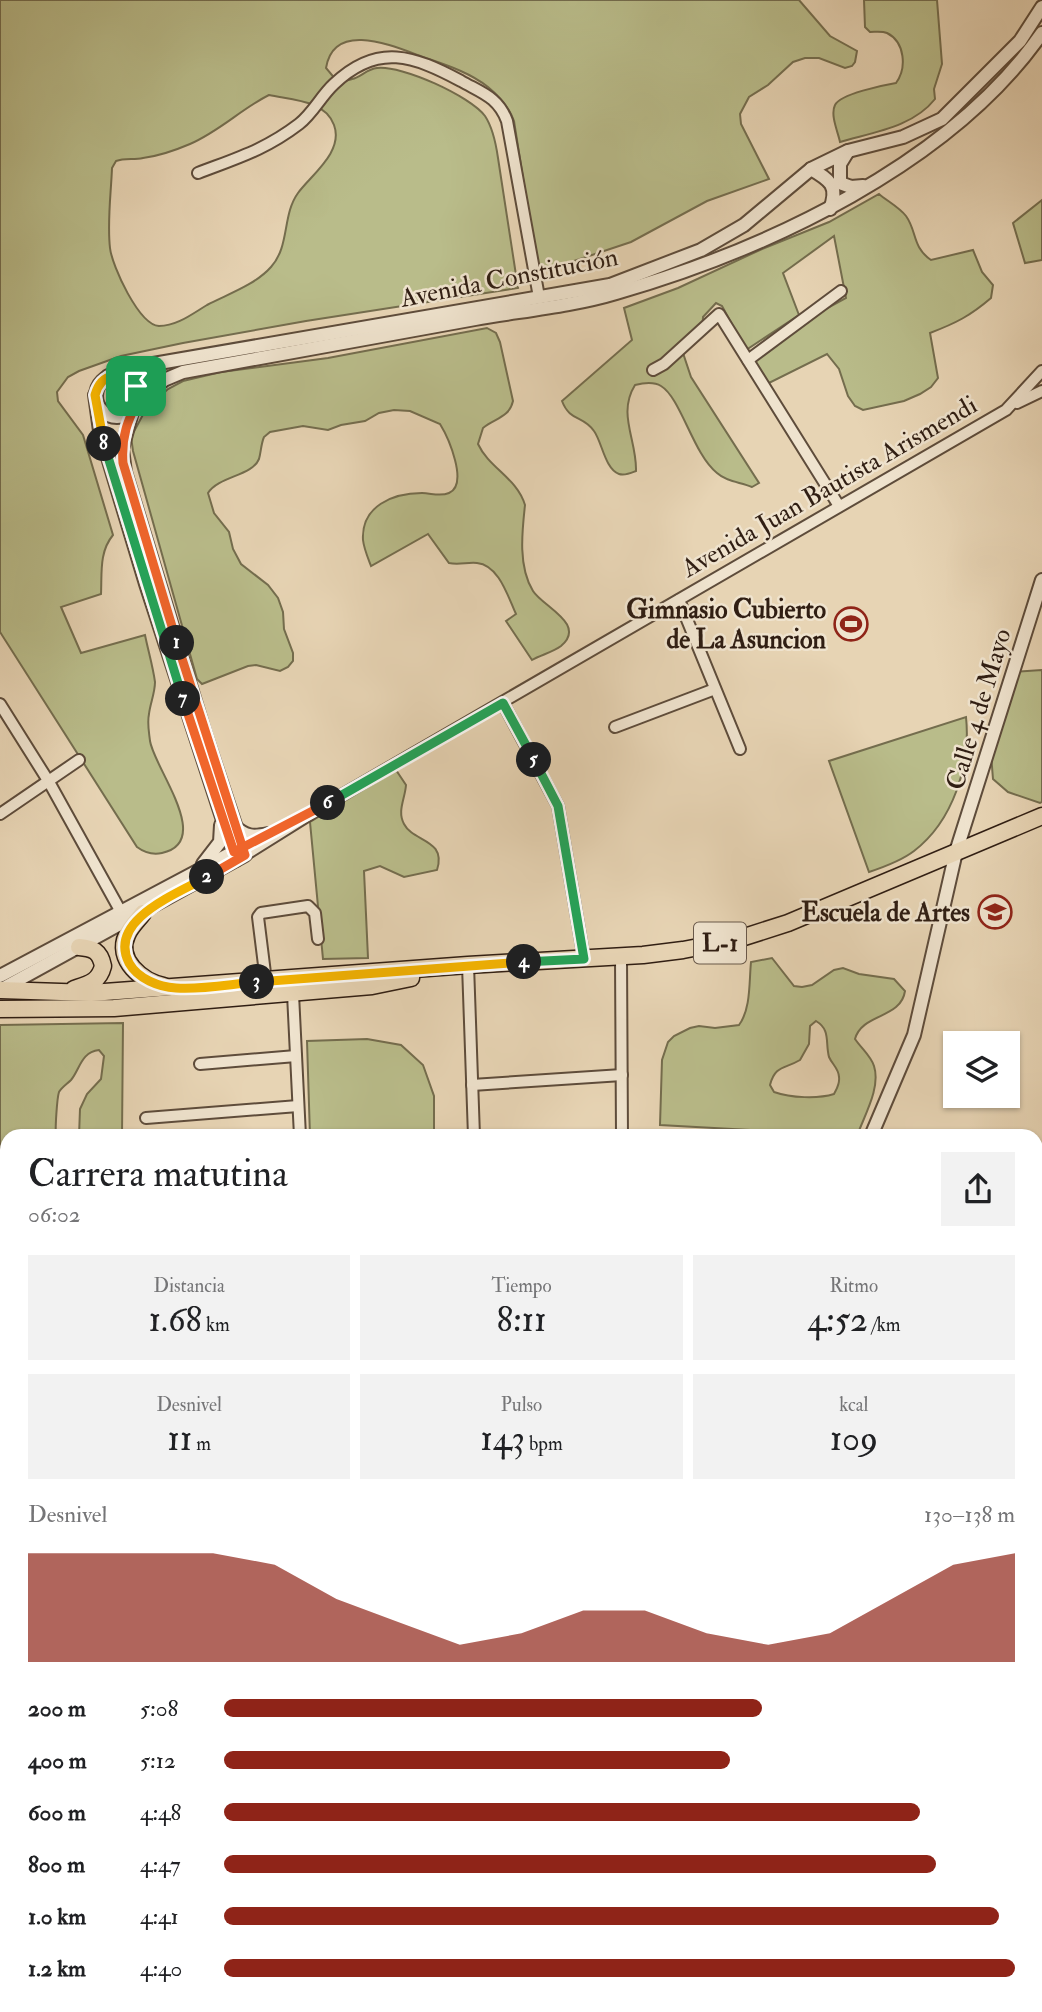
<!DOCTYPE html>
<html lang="es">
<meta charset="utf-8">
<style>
body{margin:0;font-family:"IM FELL Double Pica",serif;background:#f2f2f2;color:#202124;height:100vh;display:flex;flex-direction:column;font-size:26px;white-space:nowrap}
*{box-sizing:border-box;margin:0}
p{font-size:23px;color:#757577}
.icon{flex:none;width:38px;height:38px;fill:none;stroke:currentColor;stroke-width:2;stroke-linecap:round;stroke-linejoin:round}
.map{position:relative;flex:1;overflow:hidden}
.drawer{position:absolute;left:0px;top:1129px;width:1043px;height:884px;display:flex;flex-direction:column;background:#fff;border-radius:21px 21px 0 0;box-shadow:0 2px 5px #0004}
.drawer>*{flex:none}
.fabs{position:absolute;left:943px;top:1031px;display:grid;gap:14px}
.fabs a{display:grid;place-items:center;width:77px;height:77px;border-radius:0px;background:#fff;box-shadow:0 2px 5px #0004;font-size:35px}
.pin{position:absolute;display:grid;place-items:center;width:60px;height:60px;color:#fff;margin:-30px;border-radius:14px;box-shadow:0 4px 10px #0006}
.km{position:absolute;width:35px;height:35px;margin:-18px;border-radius:50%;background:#222;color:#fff;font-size:19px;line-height:35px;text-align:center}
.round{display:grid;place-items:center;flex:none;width:74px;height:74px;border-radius:0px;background:#f2f2f2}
.headline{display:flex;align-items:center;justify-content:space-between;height:119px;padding:0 28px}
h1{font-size:38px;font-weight:600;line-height:52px}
.metrics{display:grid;grid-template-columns:repeat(3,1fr);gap:10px;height:119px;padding:7px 28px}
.metrics div{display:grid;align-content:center;border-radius:0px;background:#f2f2f2;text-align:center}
.metrics b{font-size:35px;font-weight:600}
.metrics small{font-size:19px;font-weight:400}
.metrics p{font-size:19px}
.chart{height:196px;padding:14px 28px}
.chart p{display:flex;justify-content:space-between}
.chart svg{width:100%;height:126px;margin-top:7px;fill:#8f2418;opacity:.7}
ul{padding:0 28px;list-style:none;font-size:23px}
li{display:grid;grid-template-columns:112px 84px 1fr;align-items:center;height:52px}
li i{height:18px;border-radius:9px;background:#8f2418}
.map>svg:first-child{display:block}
.green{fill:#b9bc8a;stroke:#746d4e;stroke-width:2;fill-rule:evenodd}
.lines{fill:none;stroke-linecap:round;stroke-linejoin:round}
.minor-casing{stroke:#5e4c3b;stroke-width:14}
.tertiary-casing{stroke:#5e4c3b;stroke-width:16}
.primary-casing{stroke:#301e13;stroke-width:19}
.minor{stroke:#efe3ce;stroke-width:10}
.tertiary{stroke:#efe3ce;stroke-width:12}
.primary{stroke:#e7d4b4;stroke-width:16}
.split-1-casing{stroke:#fff;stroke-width:14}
.split-2-casing{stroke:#fff;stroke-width:14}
.split-3-casing{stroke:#fff;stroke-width:14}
.split-4-casing{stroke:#fff;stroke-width:14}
.split-5-casing{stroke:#fff;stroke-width:14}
.split-6-casing{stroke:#fff;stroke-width:14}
.split-7-casing{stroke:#fff;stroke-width:14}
.split-8-casing{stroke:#fff;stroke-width:14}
.split-9-casing{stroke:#fff;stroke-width:14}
.split-1{stroke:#f0652b;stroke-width:9}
.split-2{stroke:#f0652b;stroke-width:9}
.split-3{stroke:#f5b400;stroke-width:9}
.split-4{stroke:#f5b400;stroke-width:9}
.split-5{stroke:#22a559;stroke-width:9}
.split-6{stroke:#22a559;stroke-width:9}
.split-7{stroke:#f0652b;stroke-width:9}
.split-8{stroke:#22a559;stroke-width:9}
.split-9{stroke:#f5b400;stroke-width:9}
.labels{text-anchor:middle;stroke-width:5;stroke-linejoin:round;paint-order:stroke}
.shield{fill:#efe3ce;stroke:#69594b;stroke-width:2}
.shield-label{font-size:24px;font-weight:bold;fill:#301e13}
.street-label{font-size:26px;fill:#301e13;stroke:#efe3ce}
.poi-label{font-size:26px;font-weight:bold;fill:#301e13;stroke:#efe3ce;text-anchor:end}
</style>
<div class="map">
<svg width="1042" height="2012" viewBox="0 0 1042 2012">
<rect width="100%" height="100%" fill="#e7d4b4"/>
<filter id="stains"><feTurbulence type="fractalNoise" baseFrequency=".00286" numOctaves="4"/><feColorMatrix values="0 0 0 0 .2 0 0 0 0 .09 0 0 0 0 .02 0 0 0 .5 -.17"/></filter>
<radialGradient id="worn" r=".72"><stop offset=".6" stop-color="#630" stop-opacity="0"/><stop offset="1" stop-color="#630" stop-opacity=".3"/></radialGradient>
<g class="green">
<path d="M0,0h799l31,36 27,15 -2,11 -3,4 -7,2 -26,-10h-14l-12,4 -25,23 -19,12 -9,17 1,10 28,55 -62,22 -76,41 -93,31 -24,-152c-5,-14 -15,-25 -26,-34 -19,-15 -42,-22 -65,-30 -28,-10 -89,-38 -97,11l10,12c5,0 12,1 16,-1 9,-2 15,-10 25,-11 25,-3 93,28 108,48 8,12 11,28 13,42l20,130 -212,33 -123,22 -62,13 -42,15 -11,6 -11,15 1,9 25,34 30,100c-14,17 -11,38 -12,59l-40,13 20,46 64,-18c3,15 8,32 10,47 0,11 -5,22 -6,32 -2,9 0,18 1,27 4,27 64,101 12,112 -10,2 -17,0 -25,-6l-137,-215zM269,95c23,5 56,5 65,30 10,27 -23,50 -36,68 -16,22 -8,53 -27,74 -16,18 -43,27 -64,38 -15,9 -30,21 -48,21 -20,-1 -47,-60 -49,-78 -3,-26 1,-54 2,-80l4,-7c9,-3 18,-1 27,-3 16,-2 33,-8 47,-14 30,-13 51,-35 79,-49z"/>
<path d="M864,0h73l5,64 -8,25 1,10c-22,28 -61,33 -95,43 -2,-10 -10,-27 -5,-37 5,-11 49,-20 61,-22 11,-15 9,-41 -9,-50 -5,-2 -11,-1 -17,-1l-5,-5z"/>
<path d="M879,194c8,7 20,13 27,22 11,15 6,31 25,44l42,-10 9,22 11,13 -2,13c-21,18 -35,25 -61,35l8,45 -7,9 -11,7 -16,7 -41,9 -8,-4 -7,-10 -9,-27 -12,-15 -60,30 -12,-15v-10l54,-41 37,-20 -12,-62 -51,37 16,42 -53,35 -24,-44 -6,-3 -13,14 -1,19 -19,17 8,24 68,106 -7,4c-12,-5 -25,-5 -35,-14 -24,-19 -36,-75 -56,-87 -8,-5 -18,-3 -26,-1 -18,29 2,55 1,86 -5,2 -11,5 -17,3 -14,-5 -17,-32 -25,-43 -11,-16 -24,-9 -32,-30l70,-61 -8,-32 54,-20 84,-39 67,-27z"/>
<polygon points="1042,200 1042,260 1025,263 1013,223"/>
<path d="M487,328l9,5 4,9 13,59c-4,17 -18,17 -30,27l-5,16c11,24 39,34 47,61 -3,27 -7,62 8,86 10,16 54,33 28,55 -8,6 -20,9 -29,14l-26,-39 10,-7c-8,-17 -17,-49 -39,-51 -9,-1 -18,2 -28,0l-21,-29 -57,32c-3,-8 -7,-17 -8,-26 -2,-34 30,-47 59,-47 9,0 18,4 27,0 20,-9 -1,-56 -9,-69l-30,-13 -16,-1 -15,3 -14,8 -24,4 -13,5 -25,-4 -33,6 -6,5c-3,7 -3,15 -5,22 -7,17 -40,17 -51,34l6,20 15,19 4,17 8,15 27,21 10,13 5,14 1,17 9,24v8l-5,6 -8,4 -24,-6 -8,1 -46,18 -5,-5 -64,-228 -2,-14 15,-28 22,-20 15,-8 38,-9 107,-14z"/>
<polygon points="1042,670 1042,802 1040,803 1008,792 993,779 991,754 1014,672"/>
<path d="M966,717c5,48 -13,104 -52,134 -13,10 -30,16 -45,21l-40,-111z"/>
<path d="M396,770l10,15c-1,14 -9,26 -2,39 9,18 43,15 33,46l-33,7 -24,-11 -16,5 4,87 -45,1 -13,-137z"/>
<path d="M772,958l22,28 8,1 10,-2 22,-15 9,-2 16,6 35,5 11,12c-4,28 -43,22 -50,48 6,9 16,17 19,27 7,22 -10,50 -17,70l-197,-11 2,-65 6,-18 6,-6 16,-8 9,-2 16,2 24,-3c12,-16 10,-43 12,-63zM816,1021c15,9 9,21 13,36 3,7 10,12 10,20 1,7 -2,11 -5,17 -16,5 -43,4 -60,-2l-4,-7c5,-20 15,-16 30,-25l9,-16 1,-18z"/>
<path d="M123,1023l-1,113h-43l1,-27 7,-15 14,-15 3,-23 -5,-6c-18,2 -19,19 -28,30 -4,4 -9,7 -12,12 -2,6 -4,37 -3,44h-49v186l-7,1v-298z"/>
<polygon points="367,1039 401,1045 423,1065 434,1096 434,1136 310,1136 307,1041"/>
<polygon points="0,1453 7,1455 7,2006 790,2006 791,2012 0,2012"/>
<polygon points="1042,1667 1042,1803 1038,1807 1042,1811 1042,2012 992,2012 990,2006 1036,2006 1036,1668"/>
<polygon points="801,2006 884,2006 885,2012 802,2012"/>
</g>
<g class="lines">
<defs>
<g id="minor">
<path d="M198,173c39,-15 67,-23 101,-49 14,-11 22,-28 35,-40 44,-42 80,-28 127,-3 21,12 37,16 46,40l32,176"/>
<polyline points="748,360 841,291"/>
<polyline points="653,370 664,364 719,314 839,506"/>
<polyline points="1017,403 1042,391"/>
<polyline points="679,600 740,749"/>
<polyline points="503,703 558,806 584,959"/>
<polyline points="0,704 49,782 121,912"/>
<polyline points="615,727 715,689"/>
<polyline points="0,814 79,760"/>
<polyline points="245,855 328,803 1006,410 1042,371"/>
<polyline points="621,957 622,1136"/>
<polyline points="468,965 474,1136"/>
<polyline points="266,981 258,917 261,913 308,906 315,913 318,939"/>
<polyline points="293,994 300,1136"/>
<polyline points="200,1064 296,1056"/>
<polyline points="472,1085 622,1075"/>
<polyline points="146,1118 298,1106"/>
<polyline points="1036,1179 1042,1179"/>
<polyline points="1036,1306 1042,1306"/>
<polyline points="1036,1413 1042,1413"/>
<polyline points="1036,1536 1042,1536"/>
</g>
<g id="tertiary">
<polyline points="848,151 840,164 840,183 851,187 863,186"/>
<path d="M811,169c19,11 28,17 19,40"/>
<circle cx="117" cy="396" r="21"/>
<polyline points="108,376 136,367 610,285 701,250 744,225 811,169 848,151 903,137 942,119 1020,41 1042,7"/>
<polyline points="95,395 100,431 146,584 236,860"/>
<path d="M137,402l27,-22 19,-8c97,-18 195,-35 292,-53 45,-8 98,-13 141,-26 150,-43 335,-129 426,-260"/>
<path d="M234,826c12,11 19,11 34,8"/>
<polyline points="203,864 220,842 221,825"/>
<polyline points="0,976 239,849"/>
<polyline points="0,990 245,855 205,734 125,472 122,449 132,412"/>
<polyline points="871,1136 914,1035 956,852 1042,580"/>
<polyline points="802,2006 803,2012"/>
</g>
<g id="primary">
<path d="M143,913c-5,7 -13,14 -16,22 -12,24 15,47 37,51"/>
<path d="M74,989c15,-5 25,-7 29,-23 -3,-15 -10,-18 -24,-19"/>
<polyline points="0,990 91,993 468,965 643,955 683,950 735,940 788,923 1042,816"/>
<polyline points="0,1009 114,1008 372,986 411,978"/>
</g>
</defs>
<use href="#minor" class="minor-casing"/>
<use href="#tertiary" class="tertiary-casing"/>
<use href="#primary" class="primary-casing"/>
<use href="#minor" class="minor"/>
<use href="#tertiary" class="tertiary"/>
<use href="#primary" class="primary"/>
</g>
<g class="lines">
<defs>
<path id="split-1" d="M136,386c4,17 -6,27 -10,43 -3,11 -4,22 -3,34l54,180"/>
<polyline id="split-2" points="177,643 245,855 207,877"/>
<path id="split-3" d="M207,877c-30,17 -100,43 -78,86 9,16 30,24 47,25 26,2 55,-4 81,-6"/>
<polyline id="split-4" points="257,982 524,962"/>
<polyline id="split-5" points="524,962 584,959 558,806 534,760"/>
<polyline id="split-6" points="328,803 503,703 534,760"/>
<polyline id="split-7" points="183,699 234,852 328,803"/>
<polyline id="split-8" points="104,444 183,699"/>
<path id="split-9" d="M104,444l-9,-49c6,-22 27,-26 41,-9"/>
</defs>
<use href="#split-1" class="split-1-casing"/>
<use href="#split-2" class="split-2-casing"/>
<use href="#split-3" class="split-3-casing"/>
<use href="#split-4" class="split-4-casing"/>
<use href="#split-5" class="split-5-casing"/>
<use href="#split-6" class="split-6-casing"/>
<use href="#split-7" class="split-7-casing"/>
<use href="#split-8" class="split-8-casing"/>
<use href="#split-9" class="split-9-casing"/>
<use href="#split-1" class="split-1"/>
<use href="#split-2" class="split-2"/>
<use href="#split-3" class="split-3"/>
<use href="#split-4" class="split-4"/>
<use href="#split-5" class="split-5"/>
<use href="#split-6" class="split-6"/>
<use href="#split-7" class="split-7"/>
<use href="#split-8" class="split-8"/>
<use href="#split-9" class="split-9"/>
</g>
<defs>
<symbol id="stadium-ring" viewBox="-11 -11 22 22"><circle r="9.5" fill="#efe3ce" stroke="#8f2418" stroke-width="1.5"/><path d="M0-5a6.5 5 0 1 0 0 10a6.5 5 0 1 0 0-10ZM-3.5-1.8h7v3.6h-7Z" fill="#8f2418"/></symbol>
<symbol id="university-ring" viewBox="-11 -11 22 22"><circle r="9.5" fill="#efe3ce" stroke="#8f2418" stroke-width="1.5"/><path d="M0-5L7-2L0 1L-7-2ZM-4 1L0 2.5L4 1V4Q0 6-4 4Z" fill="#8f2418"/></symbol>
</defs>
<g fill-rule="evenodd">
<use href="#stadium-ring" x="832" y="605" width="38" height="38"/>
<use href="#university-ring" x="976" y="893" width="38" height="38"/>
</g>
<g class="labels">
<rect class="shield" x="694" y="922.5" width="52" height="41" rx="5"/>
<g class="shield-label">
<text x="720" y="951">L-1</text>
</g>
<g class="street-label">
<text transform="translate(509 277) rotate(-11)" y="9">Avenida Constitución</text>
<text transform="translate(829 486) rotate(-30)" y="9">Avenida Juan Bautista Arismendi</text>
<text transform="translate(978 709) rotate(-73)" y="9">Calle 4 de Mayo</text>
</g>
<g class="poi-label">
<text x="826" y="618">Gimnasio Cubierto<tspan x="826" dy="30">de La Asuncion</tspan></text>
<text x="970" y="921">Escuela de Artes</text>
</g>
</g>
<rect width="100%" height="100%" filter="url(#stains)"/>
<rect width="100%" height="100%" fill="url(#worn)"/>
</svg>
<div class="fabs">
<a><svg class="icon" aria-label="layers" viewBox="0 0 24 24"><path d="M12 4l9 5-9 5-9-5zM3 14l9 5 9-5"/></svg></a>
</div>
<div class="pin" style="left:136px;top:386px;background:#1e9e55"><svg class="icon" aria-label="arrive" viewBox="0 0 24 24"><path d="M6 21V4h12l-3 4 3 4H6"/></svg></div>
<b class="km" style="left:177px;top:643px">1</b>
<b class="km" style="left:207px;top:877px">2</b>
<b class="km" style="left:257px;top:982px">3</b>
<b class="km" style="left:524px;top:962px">4</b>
<b class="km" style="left:534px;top:760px">5</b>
<b class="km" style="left:328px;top:803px">6</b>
<b class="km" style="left:183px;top:699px">7</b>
<b class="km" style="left:104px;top:444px">8</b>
<section class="drawer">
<div class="headline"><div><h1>Carrera matutina</h1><p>06:02</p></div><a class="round"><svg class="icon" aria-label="share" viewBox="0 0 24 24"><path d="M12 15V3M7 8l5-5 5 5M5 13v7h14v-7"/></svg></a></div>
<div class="metrics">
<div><p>Distancia</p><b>1.68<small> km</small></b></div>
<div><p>Tiempo</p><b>8:11</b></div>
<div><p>Ritmo</p><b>4:52<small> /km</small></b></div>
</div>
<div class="metrics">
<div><p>Desnivel</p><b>11<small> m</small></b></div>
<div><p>Pulso</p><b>143<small> bpm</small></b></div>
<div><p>kcal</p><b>109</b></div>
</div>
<div class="chart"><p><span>Desnivel</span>130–138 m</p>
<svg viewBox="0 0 160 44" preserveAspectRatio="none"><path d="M0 44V6L10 6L20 6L30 6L40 10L50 22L60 30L70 38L80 34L90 26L100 26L110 34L120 38L130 34L140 22L150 10L160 6V44z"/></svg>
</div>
<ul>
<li><b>200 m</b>5:08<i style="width:68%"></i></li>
<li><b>400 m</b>5:12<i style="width:64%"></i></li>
<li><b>600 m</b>4:48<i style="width:88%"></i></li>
<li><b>800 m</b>4:47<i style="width:90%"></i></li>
<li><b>1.0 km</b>4:41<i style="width:98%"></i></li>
<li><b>1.2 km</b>4:40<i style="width:100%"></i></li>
</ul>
</section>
</div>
